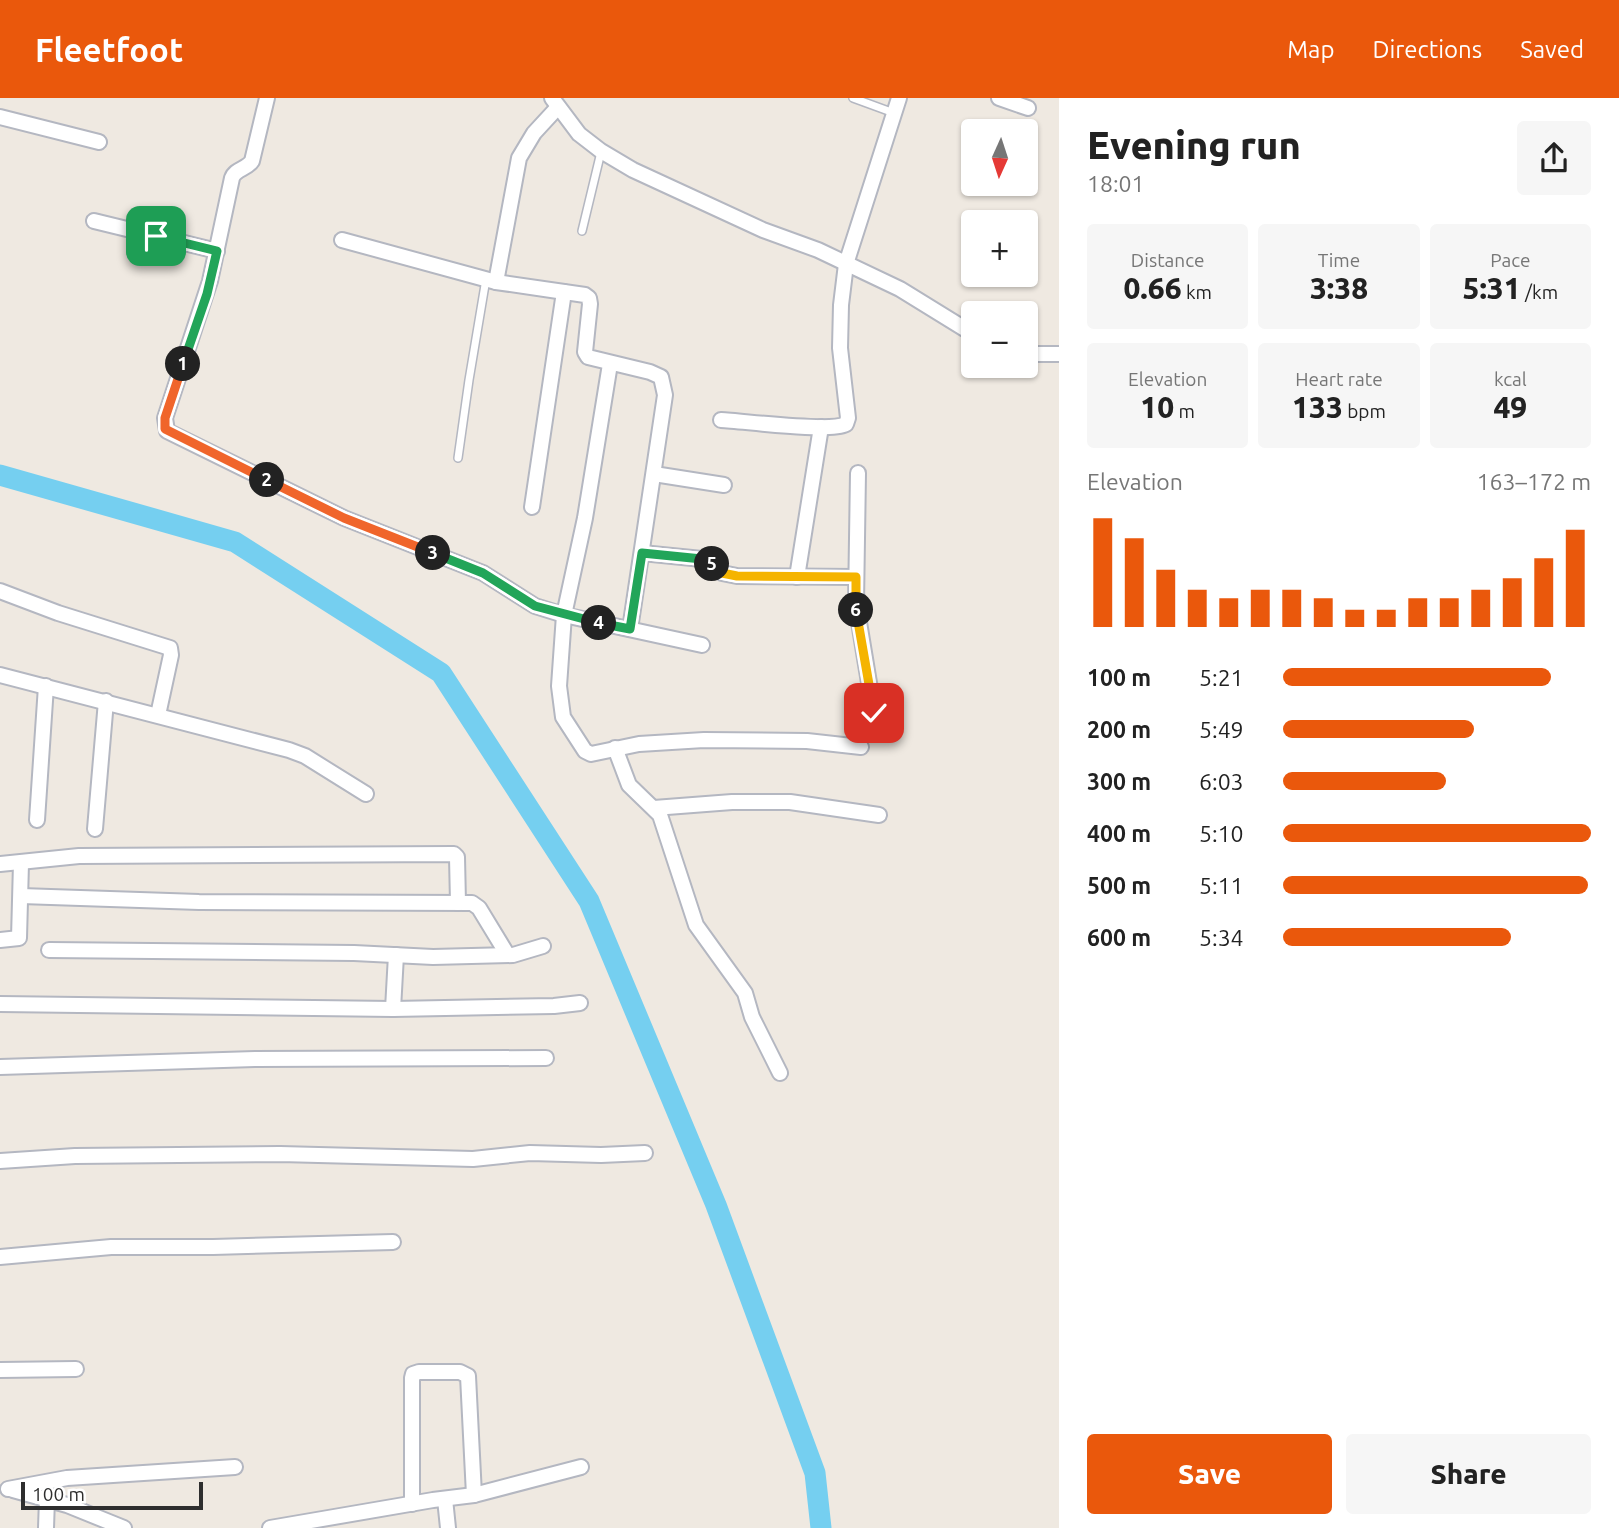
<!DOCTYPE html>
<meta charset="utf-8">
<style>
body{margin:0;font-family:Ubuntu,sans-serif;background:#f6f6f6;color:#222;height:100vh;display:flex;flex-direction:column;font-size:26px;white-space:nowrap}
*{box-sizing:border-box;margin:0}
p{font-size:23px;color:#767676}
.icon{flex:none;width:38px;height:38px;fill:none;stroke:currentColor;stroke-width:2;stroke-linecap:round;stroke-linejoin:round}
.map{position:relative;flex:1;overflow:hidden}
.sheet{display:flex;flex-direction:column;background:#fff;width:560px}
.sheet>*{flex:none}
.needle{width:46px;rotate:183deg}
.fabs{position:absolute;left:961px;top:21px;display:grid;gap:14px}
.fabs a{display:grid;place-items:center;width:77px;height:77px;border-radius:7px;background:#fff;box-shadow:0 2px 5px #0004;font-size:35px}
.scale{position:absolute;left:21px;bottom:18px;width:182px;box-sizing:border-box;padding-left:7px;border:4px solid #2e2e2e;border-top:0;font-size:19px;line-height:24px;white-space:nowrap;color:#2e2e2e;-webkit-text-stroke:5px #fff;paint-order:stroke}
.pin{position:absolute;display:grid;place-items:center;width:60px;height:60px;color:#fff;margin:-30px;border-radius:14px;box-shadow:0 4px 10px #0006}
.km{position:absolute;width:35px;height:35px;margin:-18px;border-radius:50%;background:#222;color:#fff;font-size:19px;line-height:35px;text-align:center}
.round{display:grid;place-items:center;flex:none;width:74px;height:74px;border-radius:7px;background:#f6f6f6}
.head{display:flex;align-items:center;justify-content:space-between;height:119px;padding:0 28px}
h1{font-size:38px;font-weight:800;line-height:52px}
.stats{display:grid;grid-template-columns:repeat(3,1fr);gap:10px;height:119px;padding:7px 28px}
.stats div{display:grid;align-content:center;border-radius:7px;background:#f6f6f6;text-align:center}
.stats b{font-size:30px;font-weight:800}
.stats small{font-size:19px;font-weight:400}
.stats p{font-size:19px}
.chart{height:196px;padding:14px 28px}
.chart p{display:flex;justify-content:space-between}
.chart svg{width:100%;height:126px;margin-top:7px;stroke:#ea580c;stroke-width:6}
.primary-button{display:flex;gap:14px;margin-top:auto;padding:14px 28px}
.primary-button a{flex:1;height:80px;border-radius:7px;background:#ea580c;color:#fff;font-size:28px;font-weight:800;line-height:80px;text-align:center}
.primary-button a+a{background:#f6f6f6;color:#222}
ul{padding:0 28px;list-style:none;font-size:23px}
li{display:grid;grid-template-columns:112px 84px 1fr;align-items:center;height:52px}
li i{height:18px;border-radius:9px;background:#ea580c}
header{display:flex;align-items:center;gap:42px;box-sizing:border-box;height:98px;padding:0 35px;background:#ea580c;color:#fff}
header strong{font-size:33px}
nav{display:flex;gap:38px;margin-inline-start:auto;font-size:24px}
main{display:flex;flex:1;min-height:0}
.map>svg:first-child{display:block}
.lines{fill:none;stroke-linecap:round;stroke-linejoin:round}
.river{stroke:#75cff0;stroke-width:21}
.service-casing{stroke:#b4b7c1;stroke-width:10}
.minor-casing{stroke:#b4b7c1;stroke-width:18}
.service{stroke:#fff;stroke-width:7}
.minor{stroke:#fff;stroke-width:14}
.split-1-casing{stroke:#fff;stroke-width:14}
.split-2-casing{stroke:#fff;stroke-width:14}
.split-3-casing{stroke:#fff;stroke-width:14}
.split-4-casing{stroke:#fff;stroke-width:14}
.split-5-casing{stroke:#fff;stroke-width:14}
.split-6-casing{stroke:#fff;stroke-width:14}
.split-7-casing{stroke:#fff;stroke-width:14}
.split-1{stroke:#22a559;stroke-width:9}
.split-2{stroke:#f0652b;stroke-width:9}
.split-3{stroke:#f0652b;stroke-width:9}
.split-4{stroke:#22a559;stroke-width:9}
.split-5{stroke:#22a559;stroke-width:9}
.split-6{stroke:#f5b400;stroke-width:9}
.split-7{stroke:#f5b400;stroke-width:9}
</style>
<header>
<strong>Fleetfoot</strong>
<nav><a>Map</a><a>Directions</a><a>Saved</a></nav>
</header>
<main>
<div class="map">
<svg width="1059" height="1430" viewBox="0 0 1059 1430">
<rect width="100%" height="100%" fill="#efe9e1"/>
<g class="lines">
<polyline class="river" points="0,377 235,444 441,575 589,803 716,1107 815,1375 821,1430"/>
<defs>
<g id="service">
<polyline points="853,0 894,15"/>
<polyline points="582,133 601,54"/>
<polyline points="458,360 469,282 486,181"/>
</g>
<g id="minor">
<path d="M267,0l-15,63c-5,8 -17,8 -20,17l-22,103 -45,137 2,13 177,87 139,55 52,33 29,9 138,30"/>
<polyline points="552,0 579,36 601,53 633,72 763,132 818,152 900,191 973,236"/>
<polyline points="999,0 1028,10"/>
<polyline points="0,19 99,44"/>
<polyline points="94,123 217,153"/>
<polyline points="342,142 496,184 585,197 589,200 590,206 585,254 588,259 650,274 661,279 665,297 630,531"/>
<polyline points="496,184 519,60 534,35 558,9"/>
<polyline points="1026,256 1059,256"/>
<polyline points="610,266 585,420 564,517 559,588 563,619 585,653 591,656 639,646 704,642 807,643 861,649"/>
<path d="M721,322c23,1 108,13 125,4l2,-6 -8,-70 1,-43 5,-41 53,-166"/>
<polyline points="858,375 856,506 874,615"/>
<polyline points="654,376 724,387"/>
<polyline points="532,409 564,194"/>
<polyline points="642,455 702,461 722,475 737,478 856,479"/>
<polyline points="797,479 821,329"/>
<polyline points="0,493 58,515 170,550 171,557 158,617"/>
<polyline points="0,577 289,652 305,658 366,696"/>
<polyline points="615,650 629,687 660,717 696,827 745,895 752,919 780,975"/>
<polyline points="654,710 732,704 790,704 879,717"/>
<polyline points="37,722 46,588"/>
<polyline points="95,731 106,603"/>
<polyline points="0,766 79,758 454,756 457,759 458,805"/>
<polyline points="21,798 199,804 472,805 479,810 507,856"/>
<polyline points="0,842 19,840 21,765"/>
<polyline points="49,852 354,855 433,859 513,857 543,848"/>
<polyline points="0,906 393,911 554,908 580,905"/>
<polyline points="393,911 396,857"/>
<polyline points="0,969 255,961 546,960"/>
<polyline points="0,1063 75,1058 280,1056 473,1061 530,1055 601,1057 645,1055"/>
<polyline points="0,1159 111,1149 213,1149 393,1144"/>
<polyline points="0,1272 76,1271"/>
<polyline points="8,1391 67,1380 235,1369"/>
<polyline points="13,1392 67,1407 124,1430"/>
<polyline points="445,1401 448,1430"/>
<polyline points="412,1406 412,1280 413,1276 419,1274 460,1274 468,1278 474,1397"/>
<polyline points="46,1430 47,1401"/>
<polyline points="270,1430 433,1402 474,1397 581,1369"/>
</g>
</defs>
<use href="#service" class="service-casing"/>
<use href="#minor" class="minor-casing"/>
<use href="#service" class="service"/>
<use href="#minor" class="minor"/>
</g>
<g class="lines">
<defs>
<polyline id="split-1" points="156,138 217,153 207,196 183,266"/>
<polyline id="split-2" points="183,266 165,320 165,331 267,382"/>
<polyline id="split-3" points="267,382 344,420 433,455"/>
<polyline id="split-4" points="433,455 483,475 535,508 599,525"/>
<polyline id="split-5" points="599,525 630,531 642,455 702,461 712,466"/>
<polyline id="split-6" points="712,466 722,475 737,478 856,479 856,512"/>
<polyline id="split-7" points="856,512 874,615"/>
</defs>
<use href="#split-1" class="split-1-casing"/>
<use href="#split-2" class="split-2-casing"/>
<use href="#split-3" class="split-3-casing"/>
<use href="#split-4" class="split-4-casing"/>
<use href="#split-5" class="split-5-casing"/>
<use href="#split-6" class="split-6-casing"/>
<use href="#split-7" class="split-7-casing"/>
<use href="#split-1" class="split-1"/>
<use href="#split-2" class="split-2"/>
<use href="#split-3" class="split-3"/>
<use href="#split-4" class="split-4"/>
<use href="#split-5" class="split-5"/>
<use href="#split-6" class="split-6"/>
<use href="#split-7" class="split-7"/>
</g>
</svg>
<div class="fabs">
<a><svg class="needle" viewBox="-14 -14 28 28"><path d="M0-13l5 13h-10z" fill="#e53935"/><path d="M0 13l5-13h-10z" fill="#767676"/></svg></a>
<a>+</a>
<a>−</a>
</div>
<div class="scale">100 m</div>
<div class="pin" style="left:156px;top:138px;background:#1e9e55"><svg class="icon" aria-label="arrive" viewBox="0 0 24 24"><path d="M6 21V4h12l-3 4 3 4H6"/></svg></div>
<div class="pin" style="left:874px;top:615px;background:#d93025"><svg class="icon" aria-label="check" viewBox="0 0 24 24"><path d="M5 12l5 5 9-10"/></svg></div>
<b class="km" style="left:183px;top:266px">1</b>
<b class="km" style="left:267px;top:382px">2</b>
<b class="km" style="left:433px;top:455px">3</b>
<b class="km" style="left:599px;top:525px">4</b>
<b class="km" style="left:712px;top:466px">5</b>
<b class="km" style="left:856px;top:512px">6</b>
</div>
<section class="sheet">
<div class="head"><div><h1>Evening run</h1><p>18:01</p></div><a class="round"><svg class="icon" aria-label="share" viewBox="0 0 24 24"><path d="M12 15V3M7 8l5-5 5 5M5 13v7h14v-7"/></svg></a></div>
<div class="stats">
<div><p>Distance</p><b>0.66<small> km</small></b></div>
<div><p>Time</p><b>3:38</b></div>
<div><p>Pace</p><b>5:31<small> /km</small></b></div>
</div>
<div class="stats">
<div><p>Elevation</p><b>10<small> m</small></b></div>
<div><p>Heart rate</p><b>133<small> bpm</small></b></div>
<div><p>kcal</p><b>49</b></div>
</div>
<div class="chart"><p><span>Elevation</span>163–172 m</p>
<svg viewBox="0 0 160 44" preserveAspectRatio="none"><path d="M5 44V6M15 44V13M25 44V24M35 44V31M45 44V34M55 44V31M65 44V31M75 44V34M85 44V38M95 44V38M105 44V34M115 44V34M125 44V31M135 44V27M145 44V20M155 44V10"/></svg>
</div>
<ul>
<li><b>100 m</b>5:21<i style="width:87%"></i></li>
<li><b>200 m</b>5:49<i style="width:62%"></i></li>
<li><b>300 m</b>6:03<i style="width:53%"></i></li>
<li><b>400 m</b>5:10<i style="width:100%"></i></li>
<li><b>500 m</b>5:11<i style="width:99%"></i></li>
<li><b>600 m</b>5:34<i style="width:74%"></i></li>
</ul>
<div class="primary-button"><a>Save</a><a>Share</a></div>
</section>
</main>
